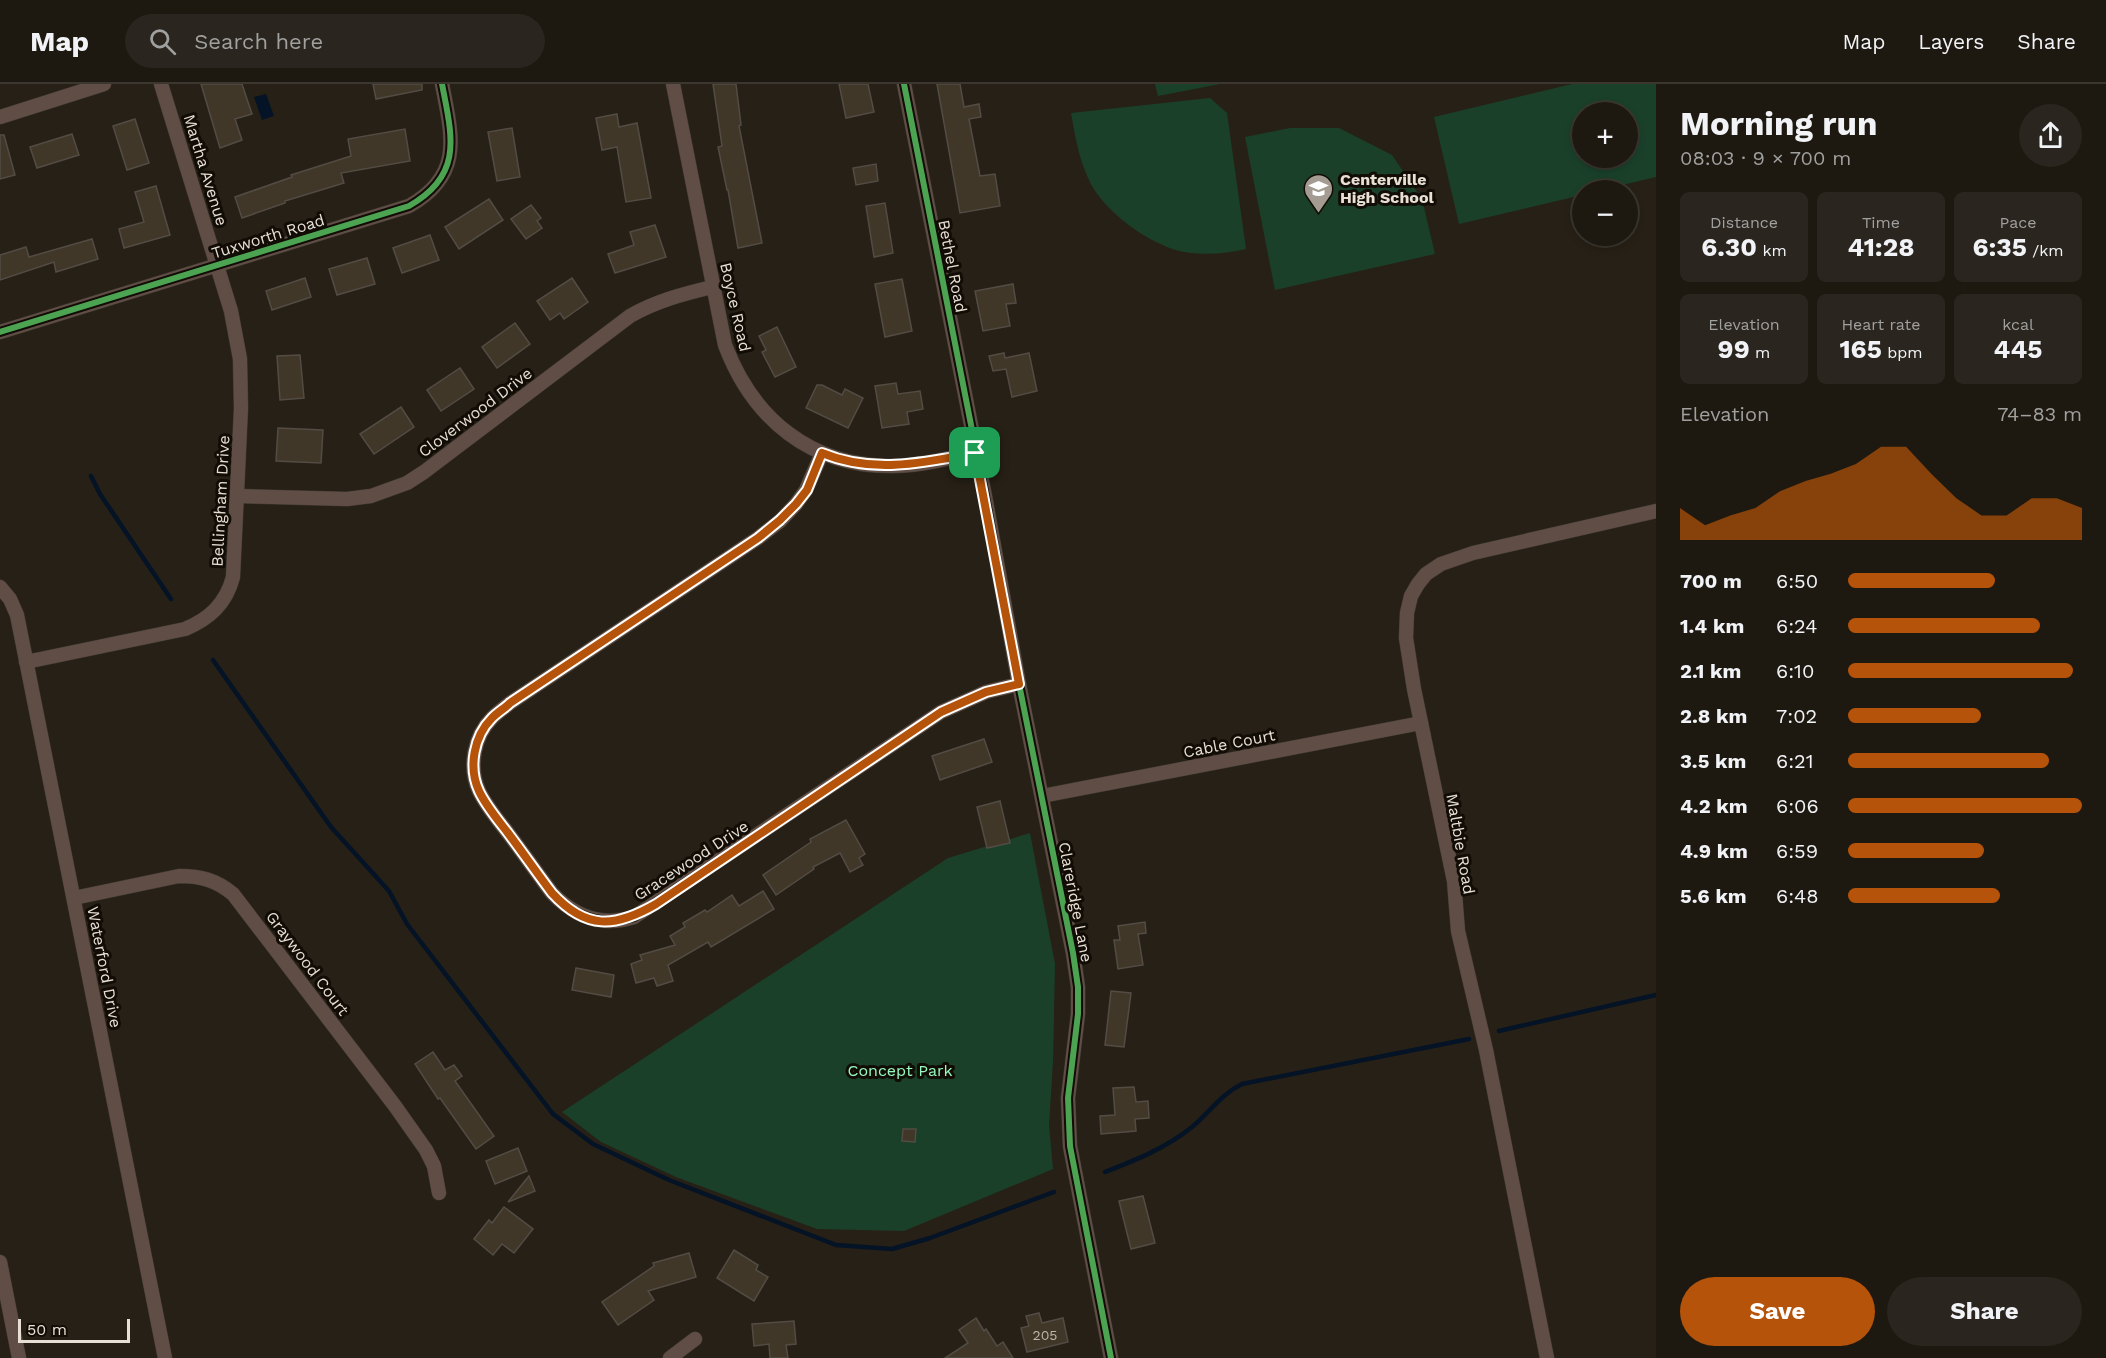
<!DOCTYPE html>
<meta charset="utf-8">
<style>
body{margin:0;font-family:"Work Sans",sans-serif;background:#2a251e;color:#f1f3f6;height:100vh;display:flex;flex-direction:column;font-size:22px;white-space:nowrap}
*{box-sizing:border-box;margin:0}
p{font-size:20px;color:#a0a09f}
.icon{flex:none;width:33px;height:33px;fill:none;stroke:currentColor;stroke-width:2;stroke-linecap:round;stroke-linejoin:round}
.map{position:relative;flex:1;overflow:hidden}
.sheet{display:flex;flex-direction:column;background:#1d1810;width:450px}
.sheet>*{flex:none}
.fabs{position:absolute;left:1572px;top:18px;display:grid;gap:12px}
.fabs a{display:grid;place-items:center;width:66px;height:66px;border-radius:50%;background:#1d1810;box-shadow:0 3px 9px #0003,0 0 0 2px #3b3730;font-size:30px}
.scale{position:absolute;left:18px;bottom:15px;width:112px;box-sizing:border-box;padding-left:6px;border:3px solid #e8dfd5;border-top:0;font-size:16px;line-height:21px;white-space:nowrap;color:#e8dfd5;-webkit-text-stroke:4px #110c05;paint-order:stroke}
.pin{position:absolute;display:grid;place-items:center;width:51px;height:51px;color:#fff;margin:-26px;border-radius:12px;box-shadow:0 3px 9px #0006}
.round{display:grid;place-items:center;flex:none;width:63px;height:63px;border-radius:32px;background:#2a251e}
.summary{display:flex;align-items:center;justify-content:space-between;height:102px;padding:0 24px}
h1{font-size:33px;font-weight:700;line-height:45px}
.stats{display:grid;grid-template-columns:repeat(3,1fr);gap:9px;height:102px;padding:6px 24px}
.stats div{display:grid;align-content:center;border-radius:9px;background:#2a251e;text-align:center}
.stats b{font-size:26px;font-weight:700}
.stats small{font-size:16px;font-weight:400}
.stats p{font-size:16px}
.chart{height:168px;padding:12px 24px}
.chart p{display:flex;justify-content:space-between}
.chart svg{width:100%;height:108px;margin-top:6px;fill:#b45309;opacity:.7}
.cta{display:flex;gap:12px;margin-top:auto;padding:12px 24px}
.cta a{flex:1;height:69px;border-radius:36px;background:#b45309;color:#fff;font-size:24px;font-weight:700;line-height:69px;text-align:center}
.cta a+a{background:#2a251e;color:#f1f3f6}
ul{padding:0 24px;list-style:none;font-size:20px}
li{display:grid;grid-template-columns:96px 72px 1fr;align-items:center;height:45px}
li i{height:15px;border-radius:8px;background:#b45309}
header{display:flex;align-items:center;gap:36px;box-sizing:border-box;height:84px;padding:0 30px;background:#1d1810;border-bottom:2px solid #3b3730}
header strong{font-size:28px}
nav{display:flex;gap:33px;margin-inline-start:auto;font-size:21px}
.search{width:420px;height:54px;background:#2a251e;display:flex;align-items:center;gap:15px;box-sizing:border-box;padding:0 21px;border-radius:33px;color:#a0a09f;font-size:22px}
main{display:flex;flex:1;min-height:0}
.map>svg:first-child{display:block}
.green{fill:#1a402a;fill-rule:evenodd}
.water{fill:#041325}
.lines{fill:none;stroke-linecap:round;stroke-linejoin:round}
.stream{stroke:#041325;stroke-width:4.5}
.building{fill:#403729;stroke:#524c44;stroke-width:1.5}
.minor-casing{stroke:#403a32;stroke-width:15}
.minor{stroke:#604e46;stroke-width:14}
.cycleway-casing{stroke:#110c05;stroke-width:10}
.cycleway{stroke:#4ca352;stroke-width:6}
.route-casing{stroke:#fff;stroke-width:12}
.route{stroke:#b45309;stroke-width:8}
.labels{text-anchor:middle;stroke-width:6;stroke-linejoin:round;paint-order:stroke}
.number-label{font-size:14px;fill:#beb5aa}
.street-label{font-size:16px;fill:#e8dfd5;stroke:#110c05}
.poi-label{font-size:16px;font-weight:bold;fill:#e8dfd5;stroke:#110c05;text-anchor:start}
.park-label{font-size:16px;fill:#96fabf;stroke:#110c05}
</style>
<header>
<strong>Map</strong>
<div class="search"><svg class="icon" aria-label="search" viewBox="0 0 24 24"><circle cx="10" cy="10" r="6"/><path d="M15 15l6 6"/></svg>Search here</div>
<nav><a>Map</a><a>Layers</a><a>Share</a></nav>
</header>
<main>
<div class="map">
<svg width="1656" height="1274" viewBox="0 0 1656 1274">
<rect width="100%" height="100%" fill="#272016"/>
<g class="green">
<polygon points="1155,0 1220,0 1158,12"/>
<path d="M1572,0h84v93l-55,13h-19v5l-123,29 -25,-107zM1582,28h46v46h-46z"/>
<path d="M1210,14l17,15 19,136c-17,4 -37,6 -55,4 -35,-3 -88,-41 -102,-73 -10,-21 -14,-44 -18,-67z"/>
<polygon points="1290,44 1339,44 1392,71 1422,115 1435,170 1275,206 1245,53"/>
<polygon points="1030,749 1055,880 1053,977 1049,1041 1053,1085 904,1147 817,1145 676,1093 601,1058 562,1028 948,774"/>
</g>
<polygon class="water" points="266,10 274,32 262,36 254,13"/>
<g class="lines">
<g class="stream">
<polyline points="91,392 100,410 171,515"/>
<polyline points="213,576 331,743 389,807 407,840 553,1030 593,1060 669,1096 836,1161 892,1165 930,1154 1054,1108"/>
<polyline points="1499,947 1656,911"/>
<path d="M1105,1088c31,-12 61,-24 87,-45 17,-14 29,-33 50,-43l227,-45"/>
</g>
</g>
<g class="building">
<polygon points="201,0 242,0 252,30 235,35 242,56 220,64"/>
<polygon points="373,0 422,0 422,6 376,15"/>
<polygon points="713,0 736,0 741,41 739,42 762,159 738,164 728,106 727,106 718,63 722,62"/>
<polygon points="839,0 868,0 874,28 846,34"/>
<polygon points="937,0 960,0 964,23 979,20 981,33 969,35 980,92 995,90 1000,122 960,129"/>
<polygon points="617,30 619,43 637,39 651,114 626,118 617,63 602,66 596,34"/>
<polygon points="135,35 149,79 127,86 113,42"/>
<polygon points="512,44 520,93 497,97 488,48"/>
<polygon points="405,45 410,77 341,89 344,99 285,117 285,119 242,134 235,113 292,93 291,91 351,72 348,55"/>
<polygon points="72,50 79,71 37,84 30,63"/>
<polygon points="0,51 4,51 15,91 0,95"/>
<polygon points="876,80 878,97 856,101 853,84"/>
<polygon points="156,102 170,151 124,164 119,145 144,138 135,108"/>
<polygon points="489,115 503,136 459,165 445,143"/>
<polygon points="885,119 893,169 874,173 866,122"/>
<polygon points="531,121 541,134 537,137 542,144 526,155 511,135"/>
<polygon points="655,141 666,173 615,189 608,170 634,161 630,148"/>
<polygon points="430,151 439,176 402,189 393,164"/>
<polygon points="92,155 98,175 56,188 54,178 0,196 0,171 26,163 29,173"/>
<polygon points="367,174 375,200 337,211 329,185"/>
<polygon points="305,194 311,213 272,226 266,207"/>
<polygon points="572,194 588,218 564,235 560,229 550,236 537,217"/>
<polygon points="902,195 912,247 885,253 875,200"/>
<polygon points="1013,200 1016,219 1006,220 1010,242 983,247 975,207"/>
<polygon points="515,239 530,260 497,284 482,263"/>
<polygon points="777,243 796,283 775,293 762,268 766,266 759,252"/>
<polygon points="1004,269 1005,274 1029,269 1037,307 1012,313 1006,285 993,287 989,272"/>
<polygon points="300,271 304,314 280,316 277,272"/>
<polygon points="460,284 474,305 441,327 427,306"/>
<polygon points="896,299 898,310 920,307 923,325 907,328 909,340 882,344 875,302"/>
<polygon points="817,301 822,301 842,311 845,305 863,314 848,344 806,324"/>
<polygon points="401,323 414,343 374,370 360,350"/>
<polygon points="278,344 323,346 321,379 276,377"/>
<polygon points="984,655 992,678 940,696 932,672"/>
<polygon points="1000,717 1010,759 987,764 977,723"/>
<polygon points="846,736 865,770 859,774 863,781 850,788 840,769 813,783 814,785 776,811 763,791 811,758 810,755"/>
<polygon points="763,807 774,825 711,863 708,858 668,881 673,897 657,902 654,894 636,899 631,880 642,876 640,871 675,861 670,852 685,843 683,839 705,826 707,828 732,811 739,822"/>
<polygon points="1145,838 1146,849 1138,850 1143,881 1118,885 1114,856 1120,856 1118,842"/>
<polygon points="576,884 614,891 611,913 572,906"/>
<polygon points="1111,907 1131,909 1124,963 1105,961"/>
<polygon points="433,968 445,986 454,981 462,992 455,997 494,1052 476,1065 440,1014 438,1015 415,980"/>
<polygon points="1134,1003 1136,1018 1148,1017 1149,1034 1135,1035 1136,1047 1101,1050 1100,1032 1115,1031 1113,1004"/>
<polygon points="903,1045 916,1045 915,1058 902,1057"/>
<polygon points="518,1064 527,1087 495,1100 486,1077"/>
<polygon points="529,1092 535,1107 508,1118"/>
<polygon points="1143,1112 1155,1159 1131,1165 1119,1117"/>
<polygon points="504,1123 533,1145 514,1169 502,1160 493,1171 474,1155 489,1136 492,1139"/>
<polygon points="734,1166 758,1181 756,1186 768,1193 754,1217 717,1194"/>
<polygon points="689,1169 696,1193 648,1207 654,1216 618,1241 602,1218 654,1182 653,1179"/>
<polygon points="1039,1229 1042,1239 1063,1234 1068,1258 1027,1268 1021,1244 1029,1242 1026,1232"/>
<polygon points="976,1234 984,1247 986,1245 997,1262 1003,1258 1013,1274 945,1274 968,1259 959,1246"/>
<polygon points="794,1237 796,1260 786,1261 788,1274 770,1274 769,1260 754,1262 752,1240"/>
</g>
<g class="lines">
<defs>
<g id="minor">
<path d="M673,0l52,261c28,74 86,122 168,121 27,0 55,-8 82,-13"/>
<polyline points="904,0 985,412 1019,600 1073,869 1078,903 1078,930 1068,1014 1070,1062 1111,1274"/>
<polyline points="0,33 104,0"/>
<path d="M0,248l409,-126c55,-31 43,-70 33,-122"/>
<path d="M822,369l-16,37 -10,14 -16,17 -22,17 -248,165c-6,5 -12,9 -18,15 -18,18 -24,49 -13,73 7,15 19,29 29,42 15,20 29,40 44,60 23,24 50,34 82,24l307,-205 45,-20 33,-8"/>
<path d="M237,412l110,3 24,-3 36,-13 17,-11 206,-156c26,-15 53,-22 82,-29"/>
<polyline points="0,503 10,515 17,531 165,1274"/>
<path d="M26,578l159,-33c24,-10 41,-25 48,-52l8,-169 -1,-49 -9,-48 -70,-227"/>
<polyline points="1042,712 1421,639"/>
<path d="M74,814l105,-22c22,0 37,4 54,18l162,212 31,44 8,16 5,27"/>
<polyline points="0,1178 19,1274"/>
<polyline points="670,1274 695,1255"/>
<polyline points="1547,1274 1486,966 1458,847 1454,797 1414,605 1406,554 1407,529 1411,512 1418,500 1426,490 1441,480 1473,469 1656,427"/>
</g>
</defs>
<use href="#minor" class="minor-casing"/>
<use href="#minor" class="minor"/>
<defs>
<g id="cycleway">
<polyline points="904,0 985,412 1019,600 1073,869 1078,903 1078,930 1068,1014 1070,1062 1111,1274"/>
<path d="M0,248l409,-126c55,-31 43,-70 33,-122"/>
<path d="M822,369l-16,37 -10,14 -16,17 -22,17 -248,165c-6,5 -12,9 -18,15 -18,18 -24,49 -13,73 7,15 19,29 29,42 15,20 29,40 44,60 23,24 50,34 82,24l307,-205 45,-20 33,-8"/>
</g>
</defs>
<use href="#cycleway" class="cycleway-casing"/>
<use href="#cycleway" class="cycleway"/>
</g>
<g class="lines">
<defs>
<path id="route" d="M822,369c50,21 101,10 153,0l44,231 -33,8 -45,20 -285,192c-41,24 -70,26 -104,-11 -15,-20 -29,-40 -44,-60 -10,-13 -22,-27 -29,-42 -11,-24 -5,-55 13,-73 6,-6 13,-10 18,-15l248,-165 22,-18 16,-16 11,-14z"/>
</defs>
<use href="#route" class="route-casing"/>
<use href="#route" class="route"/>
</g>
<defs>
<symbol id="school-pin" viewBox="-11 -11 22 30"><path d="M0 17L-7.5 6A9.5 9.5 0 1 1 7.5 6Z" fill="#a49c92" stroke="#110c05"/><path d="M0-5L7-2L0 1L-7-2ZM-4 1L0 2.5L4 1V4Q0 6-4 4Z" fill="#fff"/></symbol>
</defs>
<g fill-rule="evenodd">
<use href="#school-pin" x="1302" y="88" width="33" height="45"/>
</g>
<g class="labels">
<g class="number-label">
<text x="1045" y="1256">205</text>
</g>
<g class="street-label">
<text transform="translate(206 86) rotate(73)" y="6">Martha Avenue</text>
<text transform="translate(268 152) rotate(-17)" y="6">Tuxworth Road</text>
<text transform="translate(953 182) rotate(79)" y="6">Bethel Road</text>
<text transform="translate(736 223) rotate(77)" y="6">Boyce Road</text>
<text transform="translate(475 328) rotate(-37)" y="6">Cloverwood Drive</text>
<text transform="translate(220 417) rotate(-87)" y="6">Bellingham Drive</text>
<text transform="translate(1229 659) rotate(-11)" y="6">Cable Court</text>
<text transform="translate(1461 760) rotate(80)" y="6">Maltbie Road</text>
<text transform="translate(691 776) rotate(-33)" y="6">Gracewood Drive</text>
<text transform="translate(1076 818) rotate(79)" y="6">Clareridge Lane</text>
<text transform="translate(308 879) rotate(53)" y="6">Graywood Court</text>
<text transform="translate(105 883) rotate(79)" y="6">Waterford Drive</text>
</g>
<g class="poi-label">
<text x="1340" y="101">Centerville<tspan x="1340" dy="18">High School</tspan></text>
</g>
<g class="park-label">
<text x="900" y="992">Concept Park</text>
</g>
</g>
</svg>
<div class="fabs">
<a>+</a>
<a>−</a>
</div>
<div class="scale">50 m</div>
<div class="pin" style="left:975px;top:369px;background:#1e9e55"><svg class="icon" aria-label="arrive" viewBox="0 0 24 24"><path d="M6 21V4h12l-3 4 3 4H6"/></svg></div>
</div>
<section class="sheet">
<div class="summary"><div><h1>Morning run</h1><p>08:03 · 9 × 700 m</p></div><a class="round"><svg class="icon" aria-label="share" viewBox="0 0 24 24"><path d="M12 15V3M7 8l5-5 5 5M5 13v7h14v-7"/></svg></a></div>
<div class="stats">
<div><p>Distance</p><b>6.30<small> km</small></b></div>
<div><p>Time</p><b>41:28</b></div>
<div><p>Pace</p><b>6:35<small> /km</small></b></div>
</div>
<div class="stats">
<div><p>Elevation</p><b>99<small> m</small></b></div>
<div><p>Heart rate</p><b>165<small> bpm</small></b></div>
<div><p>kcal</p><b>445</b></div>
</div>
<div class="chart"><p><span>Elevation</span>74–83 m</p>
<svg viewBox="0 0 160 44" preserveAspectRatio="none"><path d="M0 44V31L10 38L20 34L30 31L40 24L50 20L60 17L70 13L80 6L90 6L100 17L110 27L120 34L130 34L140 27L150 27L160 31V44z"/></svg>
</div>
<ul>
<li><b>700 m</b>6:50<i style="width:63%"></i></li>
<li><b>1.4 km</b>6:24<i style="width:82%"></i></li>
<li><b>2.1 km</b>6:10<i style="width:96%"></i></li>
<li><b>2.8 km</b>7:02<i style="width:57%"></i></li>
<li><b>3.5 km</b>6:21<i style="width:86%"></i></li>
<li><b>4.2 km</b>6:06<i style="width:100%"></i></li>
<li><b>4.9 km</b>6:59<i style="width:58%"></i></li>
<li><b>5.6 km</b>6:48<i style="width:65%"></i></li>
</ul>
<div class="cta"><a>Save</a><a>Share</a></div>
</section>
</main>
